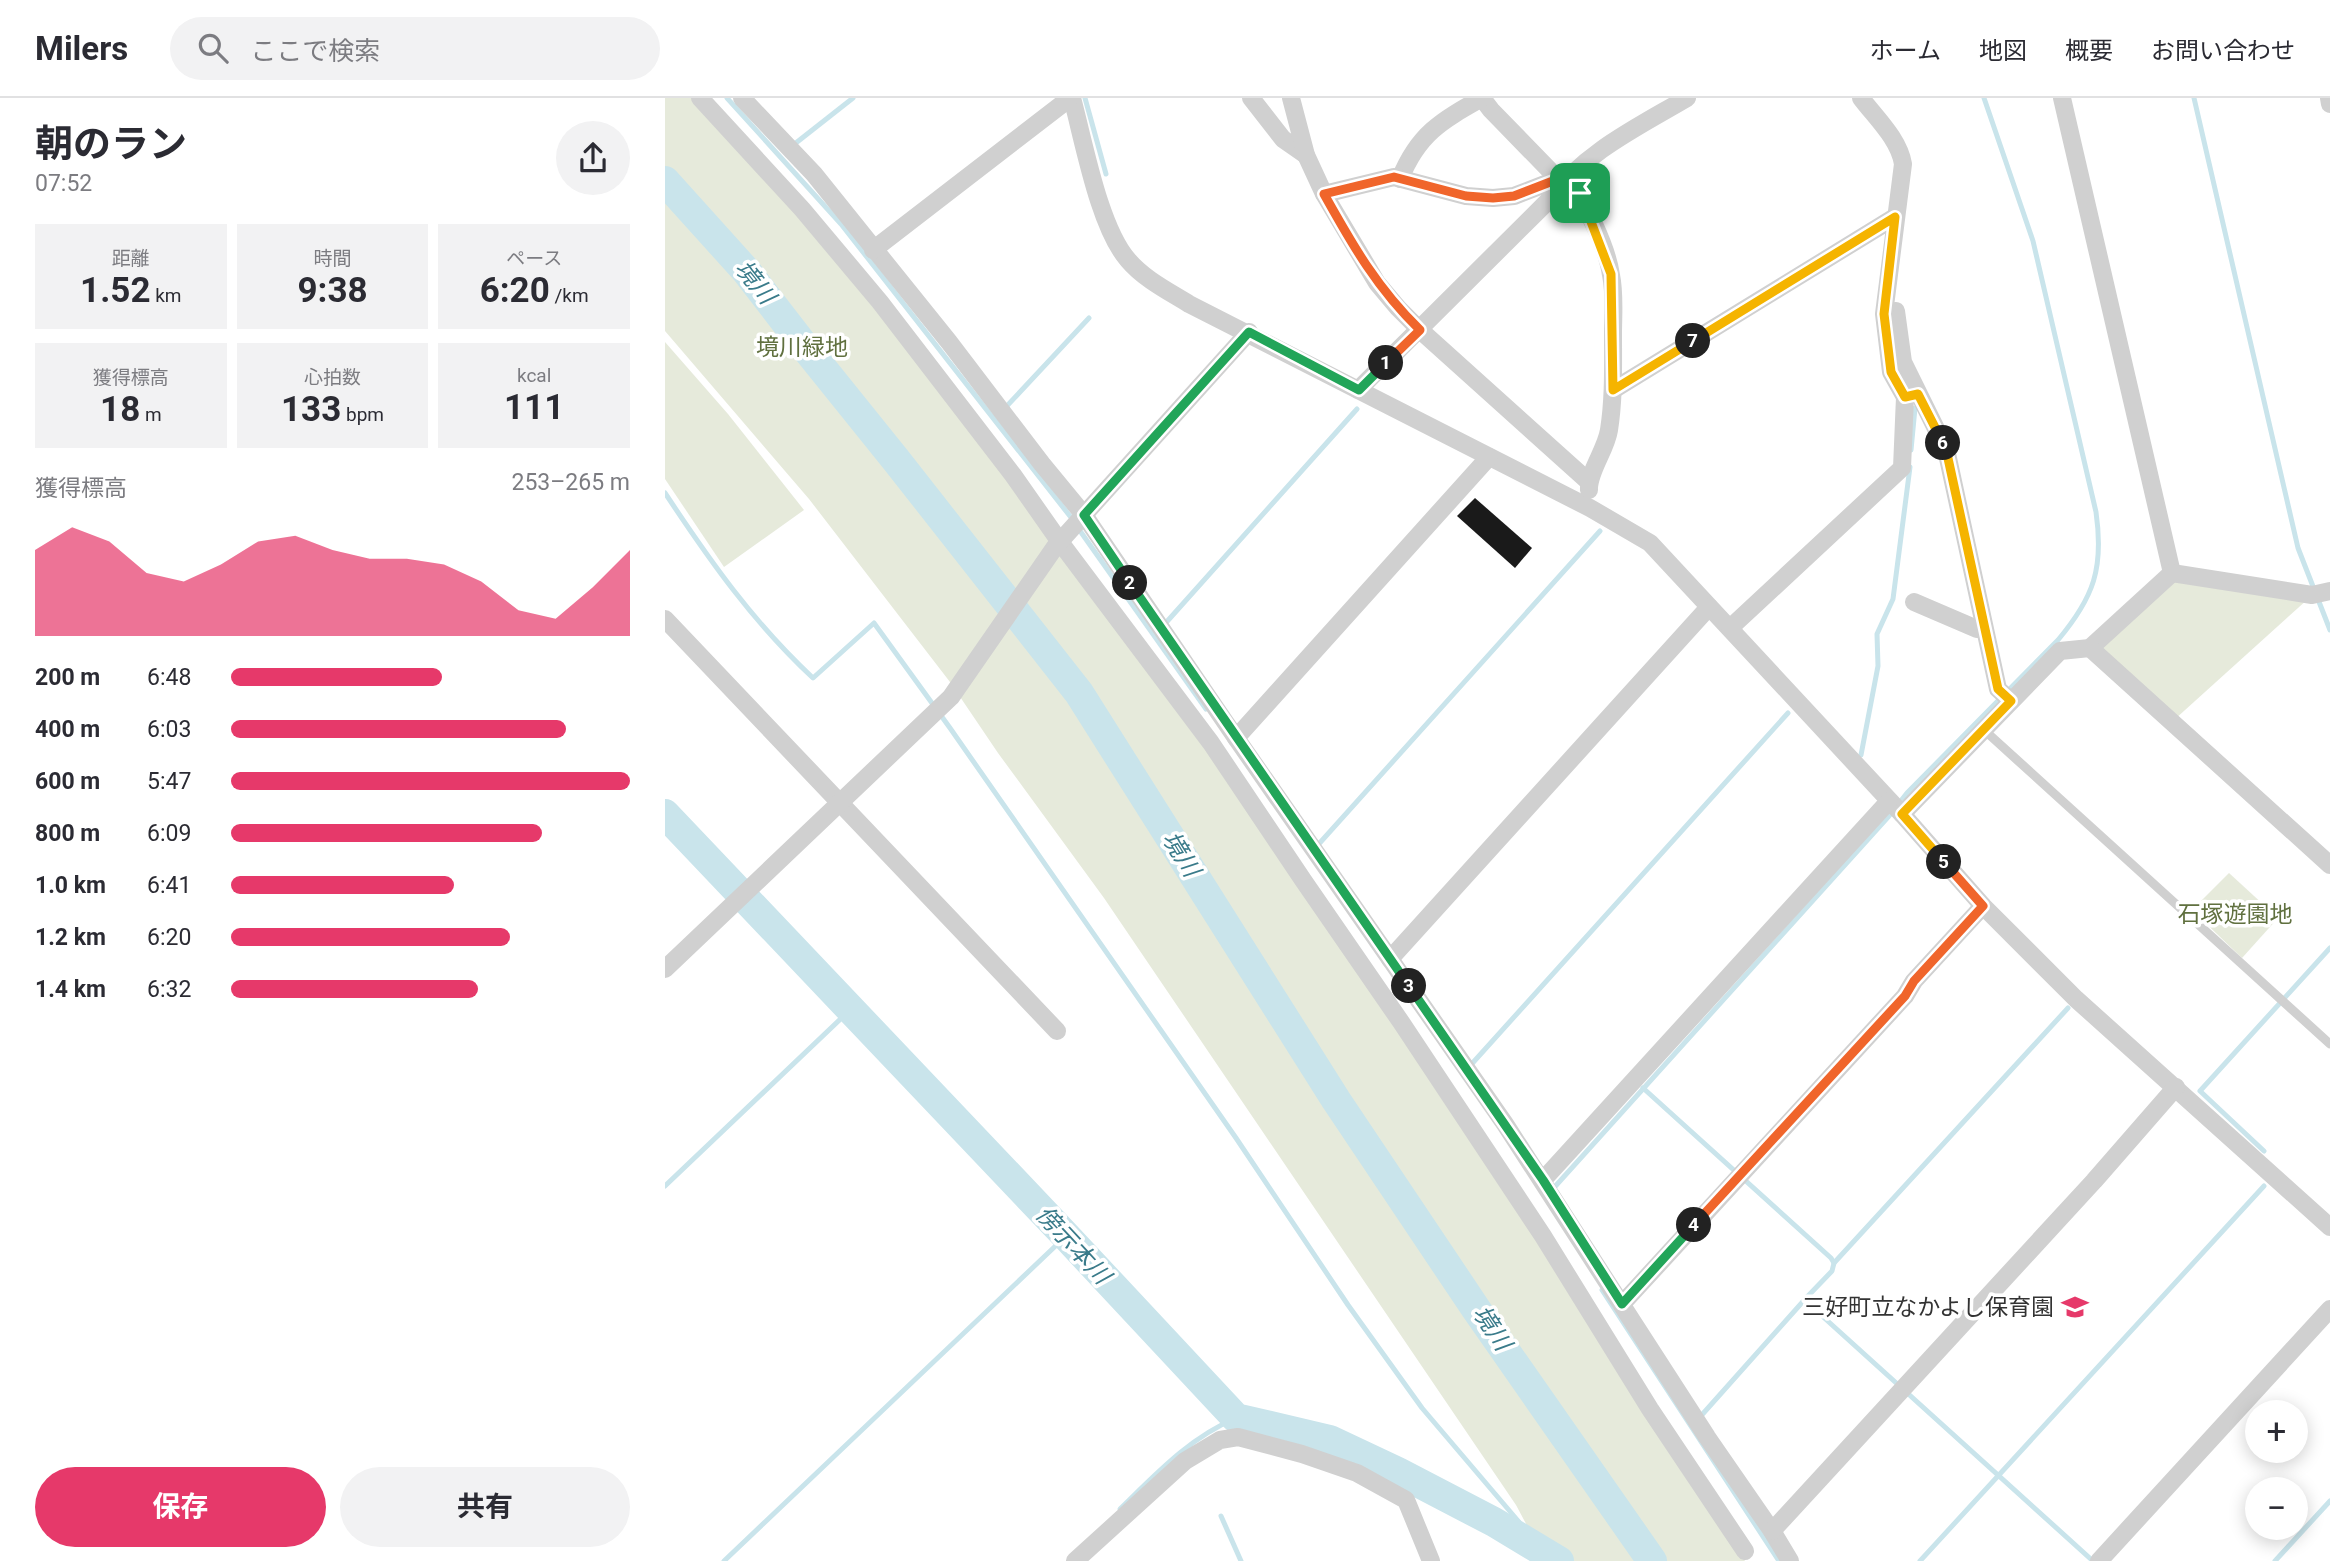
<!DOCTYPE html>
<html lang="ja">
<meta charset="utf-8">
<style>
body{margin:0;font-family:Roboto,"Noto Sans JP",sans-serif;background:#f2f2f3;color:#2b2b33;height:100vh;display:flex;flex-direction:column;font-size:26px;white-space:nowrap}
*{box-sizing:border-box;margin:0}
p{font-size:23px;color:#7c7c81}
.icon{flex:none;width:38px;height:38px;fill:none;stroke:currentColor;stroke-width:2;stroke-linecap:round;stroke-linejoin:round}
.map{position:relative;flex:1;overflow:hidden}
.panel{display:flex;flex-direction:column;background:#fff;width:665px}
.panel>*{flex:none}
.controls{position:absolute;left:1580px;top:1302px;display:grid;gap:14px}
.controls a{display:grid;place-items:center;width:63px;height:63px;border-radius:50%;background:#fff;box-shadow:0 4px 18px #0003;font-size:35px}
.pin{position:absolute;display:grid;place-items:center;width:60px;height:60px;color:#fff;margin:-30px;border-radius:14px;box-shadow:0 4px 10px #0006}
.km{position:absolute;width:35px;height:35px;margin:-18px;border-radius:50%;background:#222;color:#fff;font-size:19px;line-height:35px;text-align:center}
.round{display:grid;place-items:center;flex:none;width:74px;height:74px;border-radius:37px;background:#f2f2f3}
.head{display:flex;align-items:center;justify-content:space-between;height:119px;padding:0 35px}
h1{font-size:38px;font-weight:700;line-height:52px}
.stats{display:grid;grid-template-columns:repeat(3,1fr);gap:10px;height:119px;padding:7px 35px}
.stats div{display:grid;align-content:center;border-radius:0px;background:#f2f2f3;text-align:center}
.stats b{font-size:35px;font-weight:700}
.stats small{font-size:19px;font-weight:400}
.stats p{font-size:19px}
.chart{height:196px;padding:14px 35px}
.chart p{display:flex;justify-content:space-between}
.chart svg{width:100%;height:126px;margin-top:7px;fill:#e6396a;opacity:.7}
.button{display:flex;gap:14px;margin-top:auto;padding:14px 35px}
.button a{flex:1;height:80px;border-radius:42px;background:#e6396a;color:#fff;font-size:28px;font-weight:700;line-height:80px;text-align:center}
.button a+a{background:#f2f2f3;color:#2b2b33}
ul{padding:0 35px;list-style:none;font-size:23px}
li{display:grid;grid-template-columns:112px 84px 1fr;align-items:center;height:52px}
li i{height:18px;border-radius:9px;background:#e6396a}
header{display:flex;align-items:center;gap:42px;box-sizing:border-box;height:98px;padding:0 35px;background:#fff;border-bottom:2px solid #e1e1e2}
header strong{font-size:33px}
nav{display:flex;gap:38px;margin-inline-start:auto;font-size:24px}
.search{width:490px;height:63px;background:#f2f2f3;display:flex;align-items:center;gap:18px;box-sizing:border-box;padding:0 24px;border-radius:38px;color:#7c7c81;font-size:26px}
main{display:flex;flex:1;min-height:0}
.map>svg:first-child{display:block}
.green{fill:#e6eadb}
.lines{fill:none;stroke-linecap:round;stroke-linejoin:round}
.stream{stroke:#c9e4eb;stroke-width:5}
.river{stroke:#c9e4eb;stroke-width:30}
.building{fill:#1a1a1a}
.lane{stroke:#d0d0d0;stroke-width:9}
.street{stroke:#d0d0d0;stroke-width:18}
.split-1-casing{stroke:#fff;stroke-width:14}
.split-2-casing{stroke:#fff;stroke-width:14}
.split-3-casing{stroke:#fff;stroke-width:14}
.split-4-casing{stroke:#fff;stroke-width:14}
.split-5-casing{stroke:#fff;stroke-width:14}
.split-6-casing{stroke:#fff;stroke-width:14}
.split-7-casing{stroke:#fff;stroke-width:14}
.split-8-casing{stroke:#fff;stroke-width:14}
.split-1{stroke:#f0652b;stroke-width:9}
.split-2{stroke:#22a559;stroke-width:9}
.split-3{stroke:#22a559;stroke-width:9}
.split-4{stroke:#22a559;stroke-width:9}
.split-5{stroke:#f0652b;stroke-width:9}
.split-6{stroke:#f5b400;stroke-width:9}
.split-7{stroke:#f5b400;stroke-width:9}
.split-8{stroke:#f5b400;stroke-width:9}
.labels{text-anchor:middle;stroke-width:7;stroke-linejoin:round;paint-order:stroke}
.park-label{font-size:23px;fill:#60703f;stroke:#fff}
.poi-label{font-size:23px;fill:#333;stroke:#fff;text-anchor:end}
.water-label{font-size:24px;font-style:italic;fill:#3a7b8a;stroke:#fff}
</style>
<header>
<strong>Milers</strong>
<div class="search"><svg class="icon" aria-label="search" viewBox="0 0 24 24"><circle cx="10" cy="10" r="6"/><path d="M15 15l6 6"/></svg>ここで検索</div>
<nav><a>ホーム</a><a>地図</a><a>概要</a><a>お問い合わせ</a></nav>
</header>
<main>
<section class="panel">
<div class="head"><div><h1>朝のラン</h1><p>07:52</p></div><a class="round"><svg class="icon" aria-label="share" viewBox="0 0 24 24"><path d="M12 15V3M7 8l5-5 5 5M5 13v7h14v-7"/></svg></a></div>
<div class="stats">
<div><p>距離</p><b>1.52<small> km</small></b></div>
<div><p>時間</p><b>9:38</b></div>
<div><p>ペース</p><b>6:20<small> /km</small></b></div>
</div>
<div class="stats">
<div><p>獲得標高</p><b>18<small> m</small></b></div>
<div><p>心拍数</p><b>133<small> bpm</small></b></div>
<div><p>kcal</p><b>111</b></div>
</div>
<div class="chart"><p><span>獲得標高</span>253–265 m</p>
<svg viewBox="0 0 160 44" preserveAspectRatio="none"><path d="M0 44V14L10 6L20 11L30 22L40 25L50 19L60 11L70 9L80 14L90 17L100 17L110 19L120 25L130 35L140 38L150 27L160 14V44z"/></svg>
</div>
<ul>
<li><b>200 m</b>6:48<i style="width:53%"></i></li>
<li><b>400 m</b>6:03<i style="width:84%"></i></li>
<li><b>600 m</b>5:47<i style="width:100%"></i></li>
<li><b>800 m</b>6:09<i style="width:78%"></i></li>
<li><b>1.0 km</b>6:41<i style="width:56%"></i></li>
<li><b>1.2 km</b>6:20<i style="width:70%"></i></li>
<li><b>1.4 km</b>6:32<i style="width:62%"></i></li>
</ul>
<div class="button"><a>保存</a><a>共有</a></div>
</section>
<div class="map">
<svg width="1665" height="1463" viewBox="0 0 1665 1463">
<rect width="100%" height="100%" fill="#fff"/>
<g class="green">
<polygon points="0,0 43,0 415,468 851,1091 1080,1463 881,1463 851,1407 439,800 333,655 285,584 144,401 0,233"/>
<polygon points="0,244 63,316 139,412 59,469 0,381"/>
<polygon points="1509,481 1643,501 1509,622 1433,553"/>
<polygon points="1564,775 1613,820 1577,860 1527,812"/>
</g>
<g class="lines">
<g class="stream">
<polyline points="62,0 176,126 408,422"/>
<polyline points="420,0 441,76"/>
<polyline points="1529,0 1633,450 1665,532"/>
<polyline points="127,48 188,0"/>
<polyline points="340,310 424,220"/>
<polyline points="1246,352 1250,310"/>
<path d="M0,395c45,68 88,129 148,185l61,-55 76,105 286,410 112,167 74,103 97,114 2,9 -5,5"/>
<polyline points="413,430 541,611"/>
<polyline points="498,528 692,311"/>
<polyline points="1196,657 1213,568 1212,536 1228,501 1245,369"/>
<polyline points="652,748 935,433"/>
<polyline points="804,969 1123,615"/>
<polyline points="978,990 1166,1160 1169,1165 1167,1173 1142,1199 1145,1207 1428,1463"/>
<polyline points="1599,1053 1535,993 1665,850"/>
<polyline points="0,1088 186,911"/>
<path d="M886,1093l338,-375 18,-23 151,-153c36,-43 46,-72 38,-128l-63,-271 -49,-143"/>
<polyline points="1169,1165 1403,910"/>
<polyline points="937,1192 1114,1463"/>
<polyline points="1035,1319 1142,1199"/>
<path d="M455,1411c36,-35 69,-71 116,-91"/>
<polyline points="556,1418 576,1463"/>
<polyline points="59,1463 401,1138"/>
<polyline points="1255,1463 1599,1088"/>
<polyline points="1610,1463 1665,1403"/>
</g>
<g class="river">
<polyline points="0,83 82,174 136,244 231,362 414,595 671,1002 811,1211 987,1463"/>
<polyline points="0,716 401,1138 571,1320 665,1342 733,1374 829,1424 894,1463"/>
</g>
</g>
<polygon class="building" points="810,400 867,450 850,470 792,418"/>
<g class="lines">
<polyline class="lane" points="1318,631 1665,946"/>
<g class="street">
<polyline points="35,0 137,111 215,204 348,377 395,444 546,645 638,782 736,924 878,1138 985,1311 1080,1453"/>
<polyline points="77,0 149,76 284,244 377,366 419,417 571,640 840,1026 1042,1339 1107,1433 1125,1463"/>
<path d="M407,0c12,44 27,129 56,162 16,19 40,31 61,44l401,204 60,35 252,271 81,92 93,93 254,228"/>
<polyline points="586,0 618,41 641,57"/>
<polyline points="626,0 641,57 659,96 712,185 733,210 755,232 924,384"/>
<polyline points="817,0 826,12 897,85"/>
<polyline points="1397,0 1507,475"/>
<polyline points="1664,0 1665,6"/>
<path d="M902,80c17,21 40,69 44,97 4,19 2,39 2,59 0,32 1,64 -4,96 -3,20 -21,42 -20,60"/>
<path d="M735,81c18,-45 41,-58 82,-81"/>
<polyline points="659,96 729,79 801,98 828,100 849,98 893,81"/>
<polyline points="208,152 405,0"/>
<polyline points="1231,213 1238,264 1281,351 1333,591 1346,603"/>
<path d="M693,292l191,-190c36,-48 87,-72 138,-102"/>
<polyline points="948,292 1230,119"/>
<polyline points="1507,475 1647,497 1665,493"/>
<polyline points="1249,504 1312,531 1319,530"/>
<polyline points="0,521 392,933"/>
<path d="M1065,530l172,-160 3,-71 -14,-25 -7,-58 19,-150c-4,-25 -27,-46 -42,-66"/>
<polyline points="1425,550 1507,475"/>
<polyline points="571,640 824,359"/>
<polyline points="1237,716 1395,553 1425,550 1665,767"/>
<polyline points="725,861 1044,509"/>
<polyline points="0,871 286,599 390,449 584,234"/>
<polyline points="878,1082 1224,703"/>
<polyline points="957,1206 1240,898 1249,883 1318,808"/>
<polyline points="1107,1433 1429,1083 1511,989"/>
<polyline points="410,1463 520,1363 555,1342 573,1339 637,1356 692,1375 741,1402 766,1463"/>
<polyline points="1434,1463 1665,1211"/>
</g>
</g>
<g class="lines">
<defs>
<path id="split-1" d="M721,265l34,-33c-43,-42 -67,-84 -96,-136l70,-17 72,19 27,2 21,-2 44,-17 4,4 5,-5 13,15"/>
<polyline id="split-2" points="465,485 419,417 584,234 694,292 721,265"/>
<polyline id="split-3" points="465,485 744,888"/>
<polyline id="split-4" points="744,888 878,1082 957,1206 1029,1127"/>
<polyline id="split-5" points="1029,1127 1240,898 1249,883 1318,808 1279,764"/>
<polyline id="split-6" points="1278,345 1281,351 1333,591 1346,603 1237,716 1279,764"/>
<polyline id="split-7" points="1028,243 1230,119 1219,216 1226,274 1240,299 1253,296 1278,345"/>
<polyline id="split-8" points="915,95 946,176 948,292 1028,243"/>
</defs>
<use href="#split-1" class="split-1-casing"/>
<use href="#split-2" class="split-2-casing"/>
<use href="#split-3" class="split-3-casing"/>
<use href="#split-4" class="split-4-casing"/>
<use href="#split-5" class="split-5-casing"/>
<use href="#split-6" class="split-6-casing"/>
<use href="#split-7" class="split-7-casing"/>
<use href="#split-8" class="split-8-casing"/>
<use href="#split-1" class="split-1"/>
<use href="#split-2" class="split-2"/>
<use href="#split-3" class="split-3"/>
<use href="#split-4" class="split-4"/>
<use href="#split-5" class="split-5"/>
<use href="#split-6" class="split-6"/>
<use href="#split-7" class="split-7"/>
<use href="#split-8" class="split-8"/>
</g>
<defs>
<symbol id="school-bare" viewBox="-9 -9 18 18"><path d="M0-5L7-2L0 1L-7-2ZM-4 1L0 2.5L4 1V4Q0 6-4 4Z" fill="#e6396a" stroke="#fff" stroke-width="2.5" paint-order="stroke"/></symbol>
</defs>
<g fill-rule="evenodd">
<use href="#school-bare" x="1391" y="1190" width="38" height="38"/>
</g>
<g class="labels">
<g class="park-label">
<text x="137" y="257">境川緑地</text>
<text x="1570" y="824">石塚遊園地</text>
</g>
<g class="poi-label">
<text x="1389" y="1217">三好町立なかよし保育園</text>
</g>
<g class="water-label">
<text transform="translate(90 184) rotate(51)" y="8">境川</text>
<text transform="translate(516 756) rotate(58)" y="8">境川</text>
<text transform="translate(408 1147) rotate(47)" y="8">傍示本川</text>
<text transform="translate(827 1230) rotate(56)" y="8">境川</text>
</g>
</g>
</svg>
<div class="controls">
<a>+</a>
<a>−</a>
</div>
<div class="pin" style="left:915px;top:95px;background:#1e9e55"><svg class="icon" aria-label="arrive" viewBox="0 0 24 24"><path d="M6 21V4h12l-3 4 3 4H6"/></svg></div>
<b class="km" style="left:721px;top:265px">1</b>
<b class="km" style="left:465px;top:485px">2</b>
<b class="km" style="left:744px;top:888px">3</b>
<b class="km" style="left:1029px;top:1127px">4</b>
<b class="km" style="left:1279px;top:764px">5</b>
<b class="km" style="left:1278px;top:345px">6</b>
<b class="km" style="left:1028px;top:243px">7</b>
</div>
</main>
